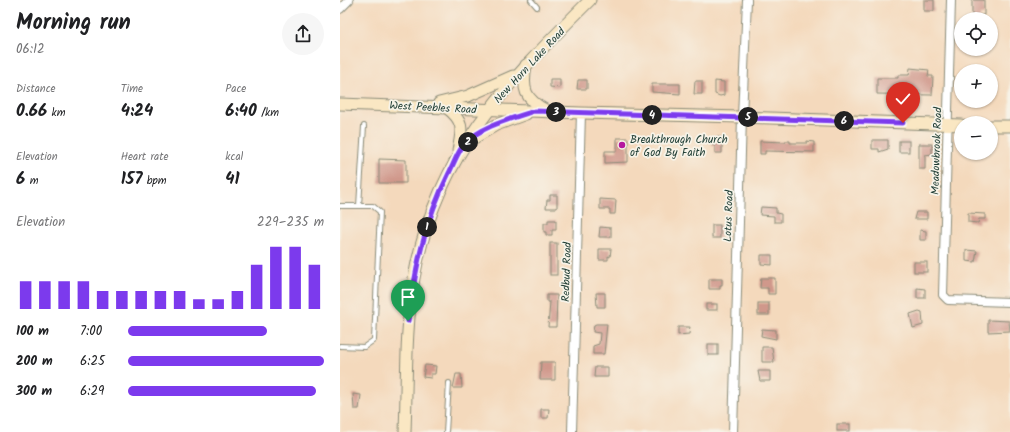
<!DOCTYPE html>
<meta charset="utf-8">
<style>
body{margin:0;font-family:Kalam,sans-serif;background:#f6f6f6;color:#202124;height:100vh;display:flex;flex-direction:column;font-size:15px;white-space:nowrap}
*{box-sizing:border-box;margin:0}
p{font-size:13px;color:#757577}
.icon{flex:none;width:22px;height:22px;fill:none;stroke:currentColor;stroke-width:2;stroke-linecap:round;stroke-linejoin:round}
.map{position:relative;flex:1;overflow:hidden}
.details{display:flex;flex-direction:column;background:#fff;width:340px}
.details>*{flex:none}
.controls{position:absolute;left:614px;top:12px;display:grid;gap:8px}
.controls a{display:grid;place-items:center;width:44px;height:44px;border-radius:50%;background:#fff;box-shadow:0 1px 3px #0004;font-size:20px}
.pin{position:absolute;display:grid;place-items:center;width:34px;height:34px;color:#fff;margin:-41px -17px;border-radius:50% 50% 50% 0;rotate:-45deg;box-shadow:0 0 4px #0007}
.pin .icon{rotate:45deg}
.km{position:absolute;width:20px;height:20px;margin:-10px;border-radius:50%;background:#222;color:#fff;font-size:11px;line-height:20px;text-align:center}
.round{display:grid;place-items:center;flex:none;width:42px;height:42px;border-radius:21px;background:#f6f6f6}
.overview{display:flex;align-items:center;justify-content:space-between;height:68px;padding:0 16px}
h1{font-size:22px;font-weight:700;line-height:30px}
.figures{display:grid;grid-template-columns:repeat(3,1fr);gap:6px;height:68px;padding:4px 16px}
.figures div{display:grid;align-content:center}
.figures b{font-size:17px;font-weight:700}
.figures small{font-size:11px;font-weight:400}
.figures p{font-size:11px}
.chart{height:112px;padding:8px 16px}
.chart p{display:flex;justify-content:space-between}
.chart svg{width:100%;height:72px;margin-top:4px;stroke:#7c3aed;stroke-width:6}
ul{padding:0 16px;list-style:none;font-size:13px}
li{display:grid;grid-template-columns:64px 48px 1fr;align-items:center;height:30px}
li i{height:10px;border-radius:5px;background:#7c3aed}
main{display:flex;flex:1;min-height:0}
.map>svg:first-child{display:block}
.building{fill:#d0988b}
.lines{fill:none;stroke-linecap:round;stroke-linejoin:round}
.lane-casing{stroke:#8a8b78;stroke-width:6}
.street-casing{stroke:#8a8b78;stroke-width:10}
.secondary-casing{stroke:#8a8b78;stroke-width:13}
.lane{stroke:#fff;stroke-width:4}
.street{stroke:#fff;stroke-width:8}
.secondary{stroke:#fae7c3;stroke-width:11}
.route-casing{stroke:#fff;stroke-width:8}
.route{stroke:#7c3aed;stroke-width:5}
.poi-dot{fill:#b5179e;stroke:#f7f3e8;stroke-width:1.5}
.labels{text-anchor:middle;stroke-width:3.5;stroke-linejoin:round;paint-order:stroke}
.street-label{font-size:11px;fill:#1f3d34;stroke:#f7f3e8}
.poi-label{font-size:11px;fill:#1f3d34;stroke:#f7f3e8;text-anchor:start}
</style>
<main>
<section class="details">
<div class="overview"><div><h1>Morning run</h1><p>06:12</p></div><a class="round"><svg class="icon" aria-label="share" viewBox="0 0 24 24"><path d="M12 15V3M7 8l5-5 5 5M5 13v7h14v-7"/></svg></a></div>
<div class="figures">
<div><p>Distance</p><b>0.66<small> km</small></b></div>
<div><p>Time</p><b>4:24</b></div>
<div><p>Pace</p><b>6:40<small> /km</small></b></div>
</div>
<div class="figures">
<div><p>Elevation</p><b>6<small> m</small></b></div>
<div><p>Heart rate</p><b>157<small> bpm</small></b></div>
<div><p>kcal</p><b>41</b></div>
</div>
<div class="chart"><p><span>Elevation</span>229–235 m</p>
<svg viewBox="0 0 160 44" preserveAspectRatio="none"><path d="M5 44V27M15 44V27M25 44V27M35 44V27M45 44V33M55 44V33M65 44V33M75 44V33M85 44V33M95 44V38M105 44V38M115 44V33M125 44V17M135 44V6M145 44V6M155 44V17"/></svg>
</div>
<ul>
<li><b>100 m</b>7:00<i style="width:71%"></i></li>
<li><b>200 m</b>6:25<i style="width:100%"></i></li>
<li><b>300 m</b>6:29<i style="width:96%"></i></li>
</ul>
</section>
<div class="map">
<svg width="670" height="432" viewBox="0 0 670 432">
<rect width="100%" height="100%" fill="#f7f3e8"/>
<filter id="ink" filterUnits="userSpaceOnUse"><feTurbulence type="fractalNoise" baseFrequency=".025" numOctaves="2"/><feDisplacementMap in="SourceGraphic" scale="8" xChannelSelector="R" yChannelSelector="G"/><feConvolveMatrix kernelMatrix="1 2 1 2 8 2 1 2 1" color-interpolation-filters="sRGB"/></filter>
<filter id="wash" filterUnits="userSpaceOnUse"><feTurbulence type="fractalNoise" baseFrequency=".012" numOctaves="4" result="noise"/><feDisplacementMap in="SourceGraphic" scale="16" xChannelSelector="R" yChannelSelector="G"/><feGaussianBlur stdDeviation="0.9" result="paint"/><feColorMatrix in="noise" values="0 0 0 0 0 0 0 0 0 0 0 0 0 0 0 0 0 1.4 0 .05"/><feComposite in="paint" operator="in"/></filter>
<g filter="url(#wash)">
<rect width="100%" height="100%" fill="#f4d9bc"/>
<g id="blocks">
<g class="building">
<rect x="584" y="0" width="10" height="11"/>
<polygon points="632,0 644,0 644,15 640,15 640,19 632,19"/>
<polygon points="570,68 589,70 588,76 593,76 592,95 537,94 537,78 558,78 558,75 569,75"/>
<polygon points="210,79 220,79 220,88 210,87"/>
<polygon points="238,80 247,80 247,89 237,89"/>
<polygon points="355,81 362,81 362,94 354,94"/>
<polygon points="375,81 384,82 384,95 380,96 375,94"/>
<polygon points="312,84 340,84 340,94 312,92"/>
<polygon points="372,137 382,137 382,153 375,153 375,145 372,145"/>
<polygon points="277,138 288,138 288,162 265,163 265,151 277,151"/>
<polygon points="532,140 548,140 548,149 539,152 539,149 532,149"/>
<polygon points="420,141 445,142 445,141 450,141 450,143 467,143 467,141 474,142 474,152 425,151 425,154 420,154"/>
<rect x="559" y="141" width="10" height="11"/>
<polygon points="579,144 592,144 592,154 585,155 585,169 579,169"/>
<polygon points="39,159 66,160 66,183 39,183"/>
<polygon points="210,195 217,195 217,208 206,208 207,200 210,200"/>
<polygon points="260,199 276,200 275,214 270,214 270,209 260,209"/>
<polygon points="421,207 436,208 436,213 441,214 441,222 434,222 434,216 420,215"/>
<polygon points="576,212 587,212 587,219 574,219"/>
<polygon points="628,213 645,214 645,219 639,219 638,223 628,222"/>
<polygon points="208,220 216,220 216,230 212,230 212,235 206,235 206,232 204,232 204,223 208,223"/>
<rect x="372" y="225" width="8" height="13"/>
<polygon points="260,227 271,228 271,237 259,237"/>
<polygon points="580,230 586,231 586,240 580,240"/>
<rect x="210" y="243" width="7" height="32"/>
<polygon points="259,249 271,249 270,257 268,256 268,260 259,260"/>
<polygon points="626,250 637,251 635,262 626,261"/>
<polygon points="421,255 432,255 432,265 421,264"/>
<rect x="574" y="262" width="13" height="10"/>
<polygon points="421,278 435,278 435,294 428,294 428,288 420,288"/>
<polygon points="369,279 382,279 382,285 380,285 380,289 369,289"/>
<polygon points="577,288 585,289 585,298 577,298"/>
<polygon points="256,293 265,293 265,307 257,307"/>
<polygon points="207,295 217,295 216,327 208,327 210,302 207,302"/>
<rect x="418" y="303" width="11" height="12"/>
<rect x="366" y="304" width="11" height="6"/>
<polygon points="579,311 582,312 583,325 573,328 570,314"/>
<polygon points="648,320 669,321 670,331 648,332"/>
<polygon points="256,324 267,324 264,354 253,354 253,346 259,344 260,333 253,332 254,325"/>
<polygon points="338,327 350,327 349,334 338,335"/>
<polygon points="422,329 436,330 436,339 421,336"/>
<rect x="368" y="344" width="10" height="11"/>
<polygon points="422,347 432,347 434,362 422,362"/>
<polygon points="201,362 215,362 215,380 200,380"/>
<polygon points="85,365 96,366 95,374 91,374 91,378 83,377"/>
<polygon points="255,367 268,367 268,377 254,377"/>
<polygon points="418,371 430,371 430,381 420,381"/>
<polygon points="116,374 121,374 122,388 113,388"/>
<polygon points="13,394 21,395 19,409 14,409"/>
<polygon points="201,409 209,409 208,418 201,418"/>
<rect x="497" y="424" width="13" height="7"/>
</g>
</g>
</g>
<g filter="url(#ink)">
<use href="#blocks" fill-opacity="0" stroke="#8a8b78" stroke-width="1"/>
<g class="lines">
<defs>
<g id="lane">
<polyline points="191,0 197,7"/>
<polyline points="0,206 33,206 40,212 34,340 24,347 0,346"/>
<polyline points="19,206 24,126"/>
<polyline points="106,432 109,383"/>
</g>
<g id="street">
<polyline points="611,0 603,295 608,300 670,302"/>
<polyline points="0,9 9,0"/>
<polyline points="232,432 241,113"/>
<polyline points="393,432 402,117 407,0"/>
</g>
<g id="secondary">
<path d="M186,65c-4,24 -2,34 21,46"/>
<polyline points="99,103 128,96 173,76"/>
<polyline points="0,104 241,113 402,117 621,125"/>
<path d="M107,108c18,14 15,22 11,43"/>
<polyline points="651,126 670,126"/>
<polyline points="129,141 156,125 186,114"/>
<path d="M65,432c2,-51 0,-103 9,-154 21,-122 92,-194 176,-278"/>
</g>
</defs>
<use href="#lane" class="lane-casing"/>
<use href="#street" class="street-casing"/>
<use href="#secondary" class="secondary-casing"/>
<use href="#lane" class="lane"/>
<use href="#street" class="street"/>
<use href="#secondary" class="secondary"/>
</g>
</g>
<g class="lines" filter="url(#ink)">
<defs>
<path id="route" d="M68,321c8,-55 16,-98 41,-148 5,-10 9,-22 16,-30 17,-17 46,-24 69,-32l369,12"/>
</defs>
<use href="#route" class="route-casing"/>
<use href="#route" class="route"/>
</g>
<circle class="poi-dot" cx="282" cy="145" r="4"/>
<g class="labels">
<g class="street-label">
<text transform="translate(189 65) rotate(-47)" y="4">New Horn Lake Road</text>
<text transform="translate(93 107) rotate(3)" y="4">West Peebles Road</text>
<text transform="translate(596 151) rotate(-88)" y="4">Meadowbrook Road</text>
<text transform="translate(388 216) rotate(-88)" y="4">Lotus Road</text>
<text transform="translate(226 272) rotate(-88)" y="4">Redbud Road</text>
</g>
<g class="poi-label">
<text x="290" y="143">Breakthrough Church<tspan x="290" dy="13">of God By Faith</tspan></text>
</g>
</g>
</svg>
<div class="controls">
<a><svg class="icon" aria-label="locate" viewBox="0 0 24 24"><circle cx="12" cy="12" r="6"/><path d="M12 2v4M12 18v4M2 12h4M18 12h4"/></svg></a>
<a>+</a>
<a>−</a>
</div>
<div class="pin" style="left:68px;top:321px;background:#1e9e55"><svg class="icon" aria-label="arrive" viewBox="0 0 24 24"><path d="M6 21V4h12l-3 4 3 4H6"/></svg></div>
<div class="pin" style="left:563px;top:123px;background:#d93025"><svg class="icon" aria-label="check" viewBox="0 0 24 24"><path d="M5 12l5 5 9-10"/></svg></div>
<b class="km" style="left:87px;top:227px">1</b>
<b class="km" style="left:128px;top:142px">2</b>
<b class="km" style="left:216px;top:112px">3</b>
<b class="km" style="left:312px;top:115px">4</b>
<b class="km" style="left:408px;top:117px">5</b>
<b class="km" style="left:504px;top:121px">6</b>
</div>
</main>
